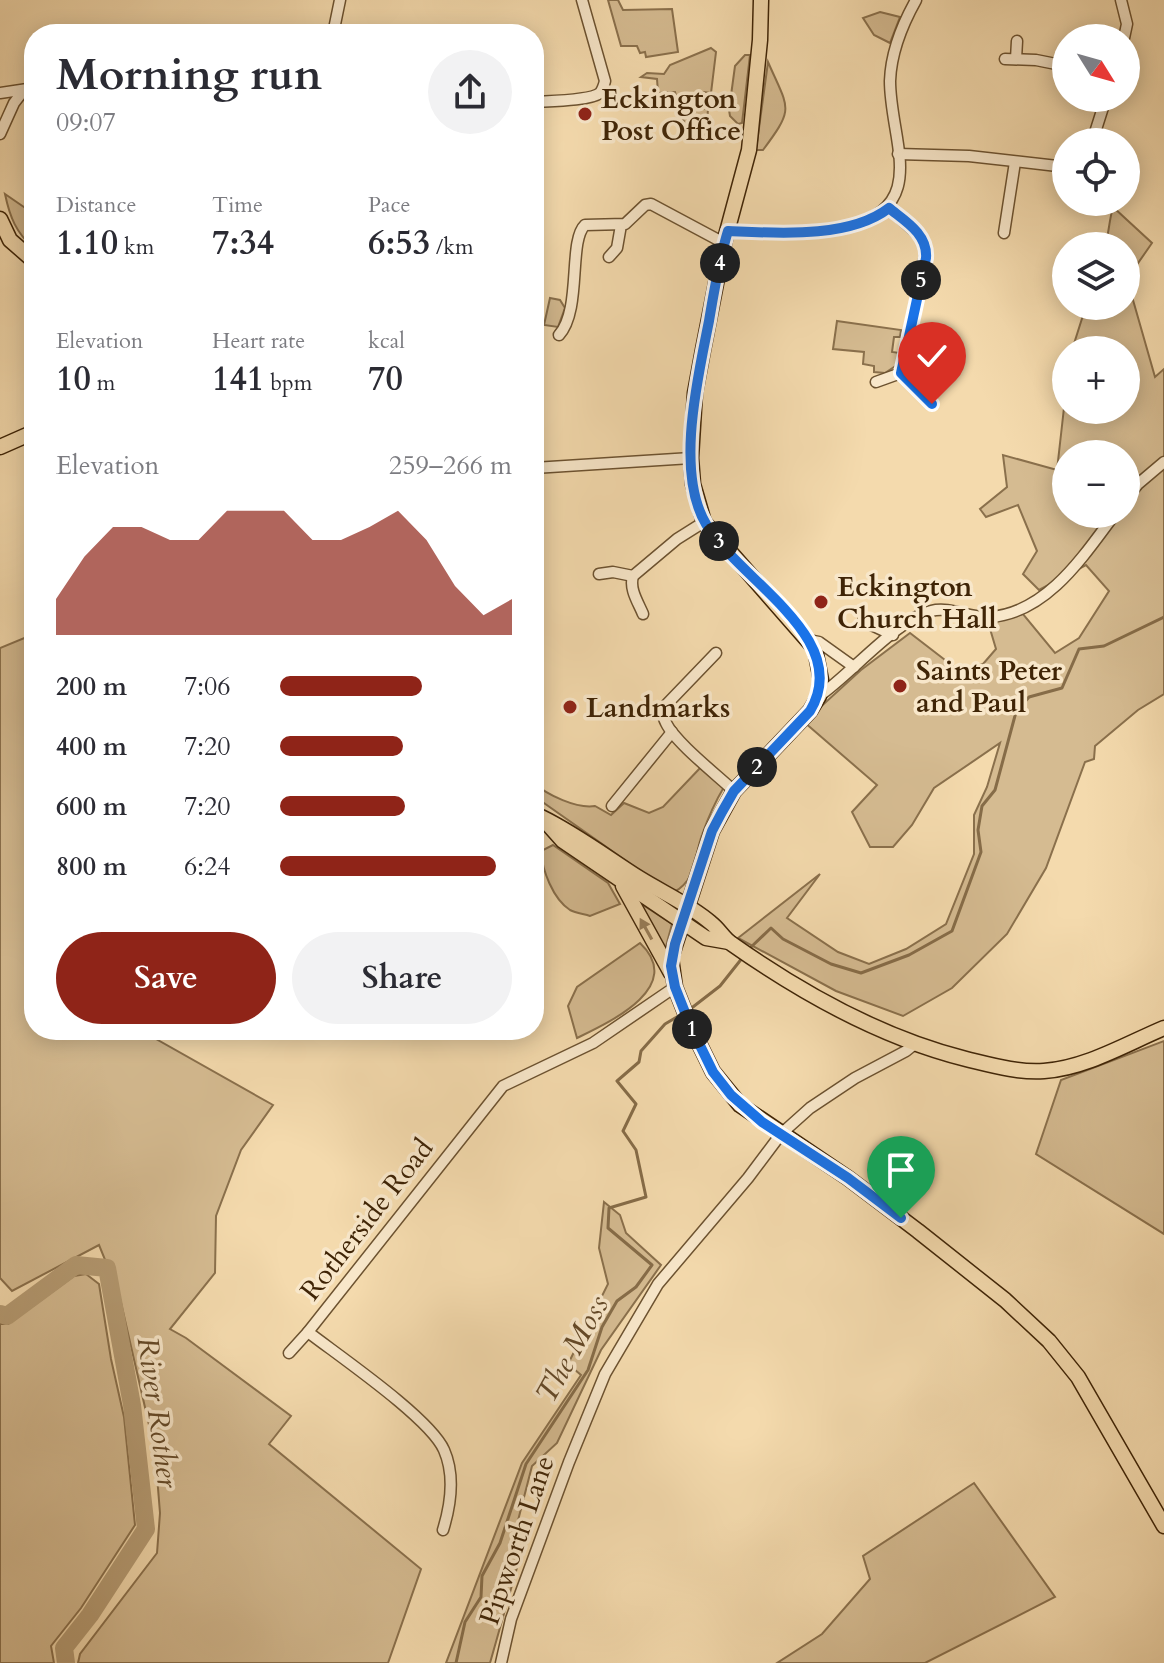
<!DOCTYPE html>
<meta charset="utf-8">
<style>
body{margin:0;font-family:Cardo,serif;background:#f2f2f3;color:#2b2b33;height:100vh;display:flex;flex-direction:column;font-size:30px;white-space:nowrap}
*{box-sizing:border-box;margin:0}
p{font-size:26px;color:#7c7c81}
.icon{flex:none;width:44px;height:44px;fill:none;stroke:currentColor;stroke-width:2;stroke-linecap:round;stroke-linejoin:round}
.map{position:relative;flex:1;overflow:hidden}
.side{position:absolute;left:24px;top:24px;width:520px;height:1016px;display:flex;flex-direction:column;background:#fff;border-radius:32px;box-shadow:0 4px 20px #0003}
.side>*{flex:none}
.needle{width:52px;rotate:127deg}
.controls{position:absolute;left:1052px;top:24px;display:grid;gap:16px}
.controls a{display:grid;place-items:center;width:88px;height:88px;border-radius:50%;background:#fff;box-shadow:0 4px 20px #0003;font-size:40px}
.pin{position:absolute;display:grid;place-items:center;width:68px;height:68px;color:#fff;margin:-82px -34px;border-radius:50% 50% 50% 0;rotate:-45deg;box-shadow:0 0 8px #0007}
.pin .icon{rotate:45deg}
.km{position:absolute;width:40px;height:40px;margin:-20px;border-radius:50%;background:#222;color:#fff;font-size:22px;line-height:40px;text-align:center}
.round{display:grid;place-items:center;flex:none;width:84px;height:84px;border-radius:42px;background:#f2f2f3}
.summary{display:flex;align-items:center;justify-content:space-between;height:136px;padding:0 32px}
h1{font-size:44px;font-weight:600;line-height:60px}
.figures{display:grid;grid-template-columns:repeat(3,1fr);gap:12px;height:136px;padding:8px 32px}
.figures div{display:grid;align-content:center}
.figures b{font-size:34px;font-weight:600}
.figures small{font-size:22px;font-weight:400}
.figures p{font-size:22px}
.chart{height:224px;padding:16px 32px}
.chart p{display:flex;justify-content:space-between}
.chart svg{width:100%;height:144px;margin-top:8px;fill:#8f2418;opacity:.7}
.action{display:flex;gap:16px;margin-top:auto;padding:16px 32px}
.action a{flex:1;height:92px;border-radius:48px;background:#8f2418;color:#fff;font-size:32px;font-weight:600;line-height:92px;text-align:center}
.action a+a{background:#f2f2f3;color:#2b2b33}
ul{padding:0 32px;list-style:none;font-size:26px}
li{display:grid;grid-template-columns:128px 96px 1fr;align-items:center;height:60px}
li i{height:20px;border-radius:10px;background:#8f2418}
.map>svg:first-child{display:block}
.green{fill:#d5bb91;stroke:#8a704c;stroke-width:2;fill-rule:evenodd}
.lines{fill:none;stroke-linecap:round;stroke-linejoin:round}
.stream{stroke:#866c48;stroke-width:3}
.river{stroke:#b69c74;stroke-width:18}
.minor-casing{stroke:#6c5230;stroke-width:13}
.major-casing{stroke:#3f2406;stroke-width:17}
.minor{stroke:#f8e7ca;stroke-width:10}
.major{stroke:#f4daad;stroke-width:14}
.oneway{fill:#9a7f5a}
.route-casing{stroke:#fff;stroke-width:16}
.route{stroke:#1a73e8;stroke-width:10}
.poi-dot{fill:#8f2418;stroke:#f8e7ca;stroke-width:3}
.labels{text-anchor:middle;stroke-width:7;stroke-linejoin:round;paint-order:stroke}
.poi-label{font-size:28px;font-weight:bold;fill:#3f2406;stroke:#f8e7ca;text-anchor:start}
.street-label{font-size:28px;fill:#3f2406;stroke:#f8e7ca}
.water-label{font-size:30px;font-style:italic;fill:#634827;stroke:#f8e7ca}
</style>
<div class="map">
<svg width="1164" height="1663" viewBox="0 0 1164 1663">
<rect width="100%" height="100%" fill="#f4daad"/>
<filter id="stains"><feTurbulence type="fractalNoise" baseFrequency=".0025" numOctaves="4"/><feColorMatrix values="0 0 0 0 .2 0 0 0 0 .09 0 0 0 0 .02 0 0 0 .5 -.17"/></filter>
<radialGradient id="worn" r=".72"><stop offset=".6" stop-color="#630" stop-opacity="0"/><stop offset="1" stop-color="#630" stop-opacity=".3"/></radialGradient>
<g class="green">
<polygon points="608,0 618,0 623,10 672,9 678,52 646,57 645,52 640,53 637,46 621,46"/>
<polygon points="880,12 900,17 890,43 874,35 863,18"/>
<polygon points="711,48 716,52 711,93 704,92 703,96 700,96 698,108 708,109 706,135 687,132 675,92 658,93 657,79 641,77 647,73 664,74 670,65"/>
<polygon points="745,55 750,55 742,123 738,124 730,116 729,110 735,66"/>
<path d="M768,62c21,48 27,45 -5,88h-7z"/>
<path d="M5,194l29,20v35c-18,-17 -24,-31 -29,-55z"/>
<path d="M1113,207l39,36 -25,36 28,98 9,-8v325l-26,16 -43,36 -1,13 -9,3 -39,106 -39,66 -55,54 -49,28 -67,-25 -98,-53 82,-64 -33,44 51,34 31,12 37,-15 40,-25 28,-70v-39l13,-28 13,-44 -66,45 -22,37 -19,22h-23l-18,-35 25,-27 -73,-63 57,-52 49,-37 48,37 25,-6 13,-15 -8,-27 35,-8 32,39 24,-15 30,-47 -23,-26 -47,25 -16,-16 14,-23 -19,-46 -32,12 -6,-8 27,-22 -4,-32 54,15 9,-80v20h60v-60h-54l14,-44h40v-60h-21c4,-13 4,-25 8,-39zM1066,454h60v60h-60z"/>
<polygon points="550,298 560,300 565,308 558,327 544,325"/>
<polygon points="837,321 901,330 900,337 894,337 892,352 900,353 897,365 885,373 874,372 874,366 863,364 864,352 833,349"/>
<polygon points="34,634 34,1030 140,1030 273,1105 241,1150 216,1216 215,1273 170,1329 186,1338 291,1416 269,1444 421,1569 388,1663 78,1663 80,1654 157,1553 160,1513 155,1451 119,1294 99,1245 12,1291 0,1278 0,648"/>
<path d="M702,766l22,21c-9,15 -16,31 -22,48 -8,21 -5,45 -28,57l-5,-1 -135,-95v-13c13,12 43,26 61,23l16,9 13,-12 25,10 14,-6z"/>
<path d="M553,845l55,38 12,21 -30,12c-6,-2 -14,-3 -20,-6 -17,-11 -28,-40 -29,-59z"/>
<polygon points="634,899 672,924 664,954"/>
<path d="M640,943c46,44 -30,79 -63,95l-9,-32 9,-19z"/>
<polygon points="1164,1041 1164,1234 1036,1154 1061,1080"/>
<polygon points="604,1202 620,1215 626,1233 661,1265 601,1350 557,1443 532,1466 513,1540 522,1550 490,1663 446,1663 522,1463 581,1375 568,1364 608,1284 599,1248"/>
<polygon points="86,1274 99,1284 111,1359 124,1417 135,1525 81,1608 51,1646 54,1663 0,1663 0,1324 8,1324 74,1276"/>
<polygon points="974,1483 1055,1597 925,1663 777,1663 822,1634 870,1579 863,1556"/>
</g>
<g class="lines">
<g class="stream">
<polyline points="750,948 771,928 783,939 831,964 861,973 909,955 952,931 981,852 978,830 982,806 995,790 1016,712 1029,697 1062,688 1079,649 1104,646 1164,617"/>
<polyline points="689,1010 720,986 743,957"/>
<polyline points="456,1663 465,1622 481,1597 482,1576 500,1543 526,1464 588,1370 602,1327 617,1301 636,1287 652,1265 608,1228 609,1208 646,1197 636,1150 623,1131 636,1104 617,1081 639,1062 641,1051 665,1024 682,1014"/>
</g>
<polyline class="river" points="0,1314 7,1316 76,1265 107,1268 132,1405 146,1529 90,1615 64,1648 66,1663"/>
<defs>
<g id="minor">
<polyline points="1121,0 1127,24 1124,38"/>
<polyline points="333,34 340,0"/>
<polyline points="1005,59 1036,60 1066,66"/>
<polyline points="1016,59 1017,41"/>
<polyline points="0,93 34,88"/>
<path d="M534,102c14,-1 56,-1 66,-9 3,-4 4,-8 5,-12l-23,-81"/>
<polyline points="0,134 14,103 24,90"/>
<polyline points="1092,142 1106,98"/>
<polyline points="898,154 969,156 1066,167"/>
<polyline points="889,208 922,238 926,251 901,373"/>
<path d="M728,231c39,1 84,5 122,-5 80,-21 40,-86 40,-145 1,-30 12,-56 26,-81"/>
<polyline points="1004,233 1015,162"/>
<polyline points="609,257 617,248 621,225"/>
<path d="M559,335c23,-25 9,-94 26,-110l40,-1 20,-19 6,-1 73,39"/>
<polyline points="876,382 901,373 932,404"/>
<polyline points="534,468 691,458"/>
<polyline points="1126,499 1138,484 1164,462"/>
<polyline points="599,574 613,572 633,576"/>
<path d="M643,614c-5,-12 -14,-25 -10,-38l44,-37 27,-17"/>
<polyline points="863,621 893,635"/>
<polyline points="809,640 819,642 854,667"/>
<path d="M716,653l-50,52c-3,7 -4,11 0,18 9,19 51,52 68,68"/>
<path d="M819,696c31,-21 77,-76 112,-85 20,-5 40,8 60,6 57,-5 93,-62 124,-103"/>
<polyline points="612,806 672,732"/>
<polyline points="289,1353 308,1332"/>
<path d="M443,1530c8,-26 12,-55 1,-80 -14,-32 -105,-94 -136,-118l195,-246 90,-43 82,-56"/>
<polyline points="501,1663 511,1619 569,1462 605,1374 658,1284 748,1178 781,1134 810,1108 855,1078 906,1051 916,1043"/>
</g>
<g id="major">
<polyline points="761,0 760,40 749,150 724,243 703,350 695,393 691,458 693,484 704,522 815,649 821,680 819,696 810,711 734,791 712,831 671,958 675,987 690,1025 713,1072 740,1105 848,1178 918,1231 1005,1300 1049,1341 1078,1377 1164,1526"/>
<polyline points="0,219 10,240 34,261"/>
<polyline points="0,447 34,432"/>
<path d="M541,817c35,17 65,40 98,61 24,15 50,26 72,45 8,6 13,16 21,21 71,50 150,94 234,115 25,6 53,14 78,12 42,-3 82,-27 120,-43"/>
<polyline points="547,823 563,841 706,938 729,942"/>
<polyline points="623,886 671,973"/>
</g>
</defs>
<use href="#minor" class="minor-casing"/>
<use href="#major" class="major-casing"/>
<use href="#minor" class="minor"/>
<use href="#major" class="major"/>
</g>
<defs><path id="oneway-solid" d="M-6-.8H1V-3.2L6.5 0L1 3.2V.8H-6Z" transform="scale(2)"/></defs>
<use class="oneway" href="#oneway-solid" transform="translate(646 929) rotate(-119)"/>
<g class="lines">
<defs>
<path id="route" d="M901,1218l-53,-40 -86,-56 -31,-27 -18,-23 -23,-47 -15,-38 -4,-21 4,-22 37,-113 10,-19 12,-21 76,-80c44,-73 -72,-131 -104,-187 -31,-52 -8,-147 3,-203 5,-30 10,-61 19,-90 48,2 121,8 161,-23 16,13 39,26 37,50l-25,115 31,31"/>
</defs>
<use href="#route" class="route-casing"/>
<use href="#route" class="route"/>
</g>
<g class="poi-dot">
<circle cx="585" cy="114" r="8"/>
<circle cx="821" cy="602" r="8"/>
<circle cx="900" cy="686" r="8"/>
<circle cx="570" cy="707" r="8"/>
</g>
<g class="labels">
<g class="poi-label">
<text x="601" y="108">Eckington<tspan x="601" dy="32">Post Office</tspan></text>
<text x="837" y="596">Eckington<tspan x="837" dy="32">Church Hall</tspan></text>
<text x="916" y="680">Saints Peter<tspan x="916" dy="32">and Paul</tspan></text>
<text x="586" y="717">Landmarks</text>
</g>
<g class="street-label">
<text transform="translate(366 1219) rotate(-52)" y="10">Rotherside Road</text>
<text transform="translate(516 1540) rotate(-71)" y="10">Pipworth Lane</text>
</g>
<g class="water-label">
<text transform="translate(572 1349) rotate(-61)" y="10">The Moss</text>
<text transform="translate(158 1412) rotate(82)" y="10">River Rother</text>
</g>
</g>
<rect width="100%" height="100%" filter="url(#stains)"/>
<rect width="100%" height="100%" fill="url(#worn)"/>
</svg>
<div class="controls">
<a><svg class="needle" viewBox="-14 -14 28 28"><path d="M0-13l5 13h-10z" fill="#e53935"/><path d="M0 13l5-13h-10z" fill="#7c7c81"/></svg></a>
<a><svg class="icon" aria-label="locate" viewBox="0 0 24 24"><circle cx="12" cy="12" r="6"/><path d="M12 2v4M12 18v4M2 12h4M18 12h4"/></svg></a>
<a><svg class="icon" aria-label="layers" viewBox="0 0 24 24"><path d="M12 4l9 5-9 5-9-5zM3 14l9 5 9-5"/></svg></a>
<a>+</a>
<a>−</a>
</div>
<div class="pin" style="left:901px;top:1218px;background:#1e9e55"><svg class="icon" aria-label="arrive" viewBox="0 0 24 24"><path d="M6 21V4h12l-3 4 3 4H6"/></svg></div>
<div class="pin" style="left:932px;top:404px;background:#d93025"><svg class="icon" aria-label="check" viewBox="0 0 24 24"><path d="M5 12l5 5 9-10"/></svg></div>
<b class="km" style="left:692px;top:1029px">1</b>
<b class="km" style="left:757px;top:767px">2</b>
<b class="km" style="left:719px;top:541px">3</b>
<b class="km" style="left:720px;top:263px">4</b>
<b class="km" style="left:921px;top:280px">5</b>
<section class="side">
<div class="summary"><div><h1>Morning run</h1><p>09:07</p></div><a class="round"><svg class="icon" aria-label="share" viewBox="0 0 24 24"><path d="M12 15V3M7 8l5-5 5 5M5 13v7h14v-7"/></svg></a></div>
<div class="figures">
<div><p>Distance</p><b>1.10<small> km</small></b></div>
<div><p>Time</p><b>7:34</b></div>
<div><p>Pace</p><b>6:53<small> /km</small></b></div>
</div>
<div class="figures">
<div><p>Elevation</p><b>10<small> m</small></b></div>
<div><p>Heart rate</p><b>141<small> bpm</small></b></div>
<div><p>kcal</p><b>70</b></div>
</div>
<div class="chart"><p><span>Elevation</span>259–266 m</p>
<svg viewBox="0 0 160 44" preserveAspectRatio="none"><path d="M0 44V33L10 20L20 11L30 11L40 15L50 15L60 6L70 6L80 6L90 15L100 15L110 11L120 6L130 15L140 29L150 38L160 33V44z"/></svg>
</div>
<ul>
<li><b>200 m</b>7:06<i style="width:61%"></i></li>
<li><b>400 m</b>7:20<i style="width:53%"></i></li>
<li><b>600 m</b>7:20<i style="width:54%"></i></li>
<li><b>800 m</b>6:24<i style="width:93%"></i></li>
</ul>
<div class="action"><a>Save</a><a>Share</a></div>
</section>
</div>
